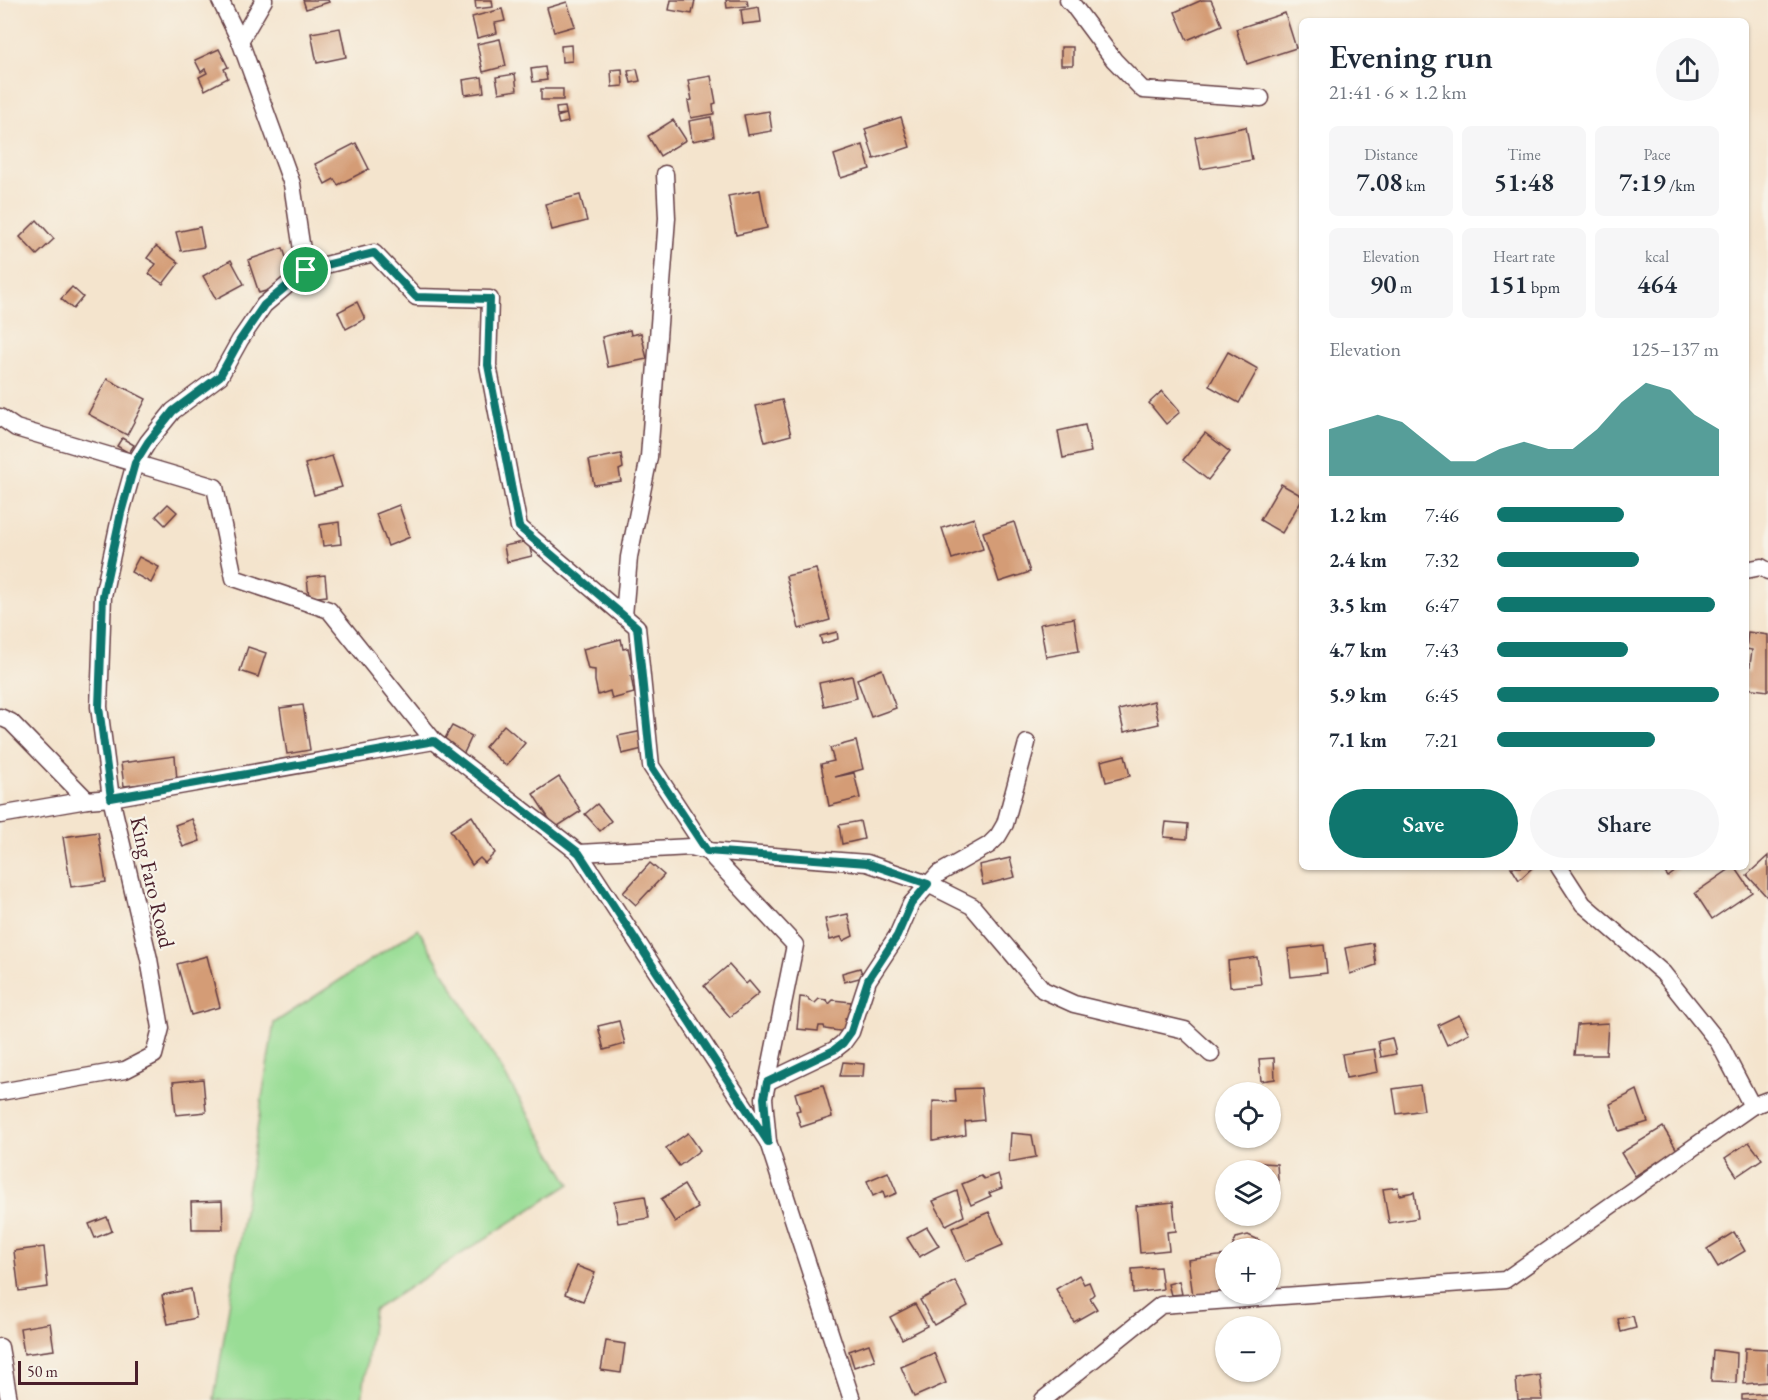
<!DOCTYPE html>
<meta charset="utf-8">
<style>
body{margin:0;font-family:"EB Garamond",serif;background:#f6f6f7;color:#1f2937;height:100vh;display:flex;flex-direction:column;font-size:22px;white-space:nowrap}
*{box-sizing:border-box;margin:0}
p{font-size:20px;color:#747a83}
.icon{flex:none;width:33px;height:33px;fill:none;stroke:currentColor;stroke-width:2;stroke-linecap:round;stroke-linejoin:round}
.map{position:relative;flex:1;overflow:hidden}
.sheet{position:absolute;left:1299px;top:18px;width:450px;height:852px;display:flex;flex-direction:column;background:#fff;border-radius:9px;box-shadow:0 2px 4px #0004}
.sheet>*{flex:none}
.buttons{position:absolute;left:1215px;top:1082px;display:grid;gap:12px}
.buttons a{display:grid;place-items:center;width:66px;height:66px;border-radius:50%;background:#fff;box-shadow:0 2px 4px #0004;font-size:30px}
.scale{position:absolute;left:18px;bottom:15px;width:120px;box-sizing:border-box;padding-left:6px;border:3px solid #4a1f2b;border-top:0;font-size:16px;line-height:21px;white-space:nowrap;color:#4a1f2b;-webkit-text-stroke:4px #f7f3e8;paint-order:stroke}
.pin{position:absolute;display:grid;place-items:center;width:51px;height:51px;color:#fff;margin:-26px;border:3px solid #fff;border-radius:50%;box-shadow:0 2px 6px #0007}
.round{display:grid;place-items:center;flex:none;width:63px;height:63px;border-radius:32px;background:#f6f6f7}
.summary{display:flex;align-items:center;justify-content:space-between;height:102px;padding:0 30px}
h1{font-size:33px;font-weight:600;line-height:45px}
.stats{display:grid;grid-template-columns:repeat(3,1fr);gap:9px;height:102px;padding:6px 30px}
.stats div{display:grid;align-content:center;border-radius:9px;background:#f6f6f7;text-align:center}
.stats b{font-size:26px;font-weight:600}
.stats small{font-size:16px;font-weight:400}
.stats p{font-size:16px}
.chart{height:168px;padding:12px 30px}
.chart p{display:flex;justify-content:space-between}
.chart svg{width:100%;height:108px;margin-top:6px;fill:#0f766e;opacity:.7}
.cta{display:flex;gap:12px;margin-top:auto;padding:12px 30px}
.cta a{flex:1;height:69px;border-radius:36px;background:#0f766e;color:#fff;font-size:24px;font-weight:600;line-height:69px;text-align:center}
.cta a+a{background:#f6f6f7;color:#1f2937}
ul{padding:0 30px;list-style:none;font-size:20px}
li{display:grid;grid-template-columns:96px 72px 1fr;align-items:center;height:45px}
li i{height:15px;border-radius:8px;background:#0f766e}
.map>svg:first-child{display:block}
.green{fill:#99dd95;stroke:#727e60;stroke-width:1.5}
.building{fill:#d49c76}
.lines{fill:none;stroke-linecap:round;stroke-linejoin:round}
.street-casing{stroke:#643d43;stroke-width:19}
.street{stroke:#fff;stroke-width:16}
.route-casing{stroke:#fff;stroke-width:12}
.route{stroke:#0f766e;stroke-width:8}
.labels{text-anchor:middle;stroke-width:4.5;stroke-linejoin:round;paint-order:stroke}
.street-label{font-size:22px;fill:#4a1f2b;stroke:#f7f3e8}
</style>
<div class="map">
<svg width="1768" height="1400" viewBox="0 0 1768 1400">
<rect width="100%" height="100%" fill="#f7f3e8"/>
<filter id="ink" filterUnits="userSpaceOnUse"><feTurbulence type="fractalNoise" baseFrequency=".0167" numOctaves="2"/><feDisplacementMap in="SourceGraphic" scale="12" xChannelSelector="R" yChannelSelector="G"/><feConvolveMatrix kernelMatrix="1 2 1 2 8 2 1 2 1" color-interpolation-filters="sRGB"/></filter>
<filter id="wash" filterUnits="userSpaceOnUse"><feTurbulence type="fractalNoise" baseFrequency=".008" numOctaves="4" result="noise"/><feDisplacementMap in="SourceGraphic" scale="24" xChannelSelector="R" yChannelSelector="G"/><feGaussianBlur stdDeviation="1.35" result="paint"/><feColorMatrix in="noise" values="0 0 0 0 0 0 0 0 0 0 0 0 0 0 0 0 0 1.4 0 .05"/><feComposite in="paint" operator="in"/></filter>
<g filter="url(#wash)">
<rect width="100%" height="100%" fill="#f4e4cd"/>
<polygon class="green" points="418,929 570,1184 374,1310 362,1400 214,1400 274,1023"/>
<g id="blocks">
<g class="building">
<polygon points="303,0 328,0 329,2 306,9"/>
<polygon points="475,0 492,0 493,7 476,9"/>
<polygon points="671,0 695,0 692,14 669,10"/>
<polygon points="726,0 747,0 748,6 727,8"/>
<polygon points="1202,0 1211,0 1222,25 1187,40 1175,12"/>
<polygon points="567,2 575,26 554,32 547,8"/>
<polygon points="759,7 761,22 743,24 741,10"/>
<polygon points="502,9 505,21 495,23 497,33 477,38 472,17"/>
<polygon points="1285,13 1296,48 1247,64 1236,29"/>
<polygon points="340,28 346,57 317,63 311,33"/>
<polygon points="500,39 506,66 483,72 477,44"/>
<polygon points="571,45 572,61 562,62 561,46"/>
<rect x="1061" y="47" width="12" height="18"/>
<polygon points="219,49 228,67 224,69 228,78 205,90 199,77 207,73 205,69 201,72 195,60"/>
<polygon points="545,67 547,80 533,82 531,69"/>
<polygon points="622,69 623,86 612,87 611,70"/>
<polygon points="637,69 640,81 631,83 628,71"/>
<polygon points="515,74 517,90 499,93 496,77"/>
<polygon points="711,76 716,103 713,104 714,114 691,118 688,101 692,100 688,80"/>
<polygon points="482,77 484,92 465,95 463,80"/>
<rect x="541" y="89" width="22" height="11"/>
<polygon points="565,107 568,122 559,124 557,117 566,114 557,115 556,108"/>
<polygon points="769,111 772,131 748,135 744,115"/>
<polygon points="711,117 714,137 692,141 689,121"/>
<polygon points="901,117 910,147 874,159 865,129"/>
<polygon points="673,120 686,140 660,156 648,136"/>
<polygon points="1246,127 1252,160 1201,169 1195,137"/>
<polygon points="356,143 369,169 338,185 334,179 325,184 315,164"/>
<polygon points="863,145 870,169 841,178 834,155"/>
<polygon points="760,190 767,228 736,235 728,196"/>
<polygon points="580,195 587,221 552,230 545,204"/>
<polygon points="37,220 54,239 37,255 20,237"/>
<polygon points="200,227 204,247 181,251 176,232"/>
<polygon points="156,246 179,263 163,284 149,274 156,264 147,258"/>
<polygon points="283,248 292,276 282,286 259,293 248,260"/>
<polygon points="231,260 244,284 216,299 203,276"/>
<polygon points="72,287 83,297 73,309 61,299"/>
<polygon points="357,302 365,319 346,329 338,312"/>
<polygon points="630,330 631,335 641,333 647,359 608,367 602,337"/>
<polygon points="1228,352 1258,369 1239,403 1209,386"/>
<polygon points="107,379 146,399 127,435 88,414"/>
<polygon points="1162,391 1180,412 1166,424 1149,403"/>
<polygon points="782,400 791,435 765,442 756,406"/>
<polygon points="1085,425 1091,452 1063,458 1058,431"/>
<polygon points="1205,433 1230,452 1208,480 1183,460"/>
<polygon points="122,438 134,445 129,453 117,446"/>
<polygon points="621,454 623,468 619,470 621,481 594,485 589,460"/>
<polygon points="332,456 342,487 314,495 305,464"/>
<polygon points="1281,484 1302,496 1302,499 1282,533 1260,520"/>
<polygon points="168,504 177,512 165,525 156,516"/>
<polygon points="399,505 410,537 388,546 376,514"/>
<polygon points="974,518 983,549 952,559 942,528"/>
<polygon points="339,522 341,544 323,546 320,525"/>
<polygon points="1014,522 1030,572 999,582 983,532"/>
<polygon points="528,541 532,556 507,562 504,546"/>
<polygon points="139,557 159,567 151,583 131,572"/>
<polygon points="816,569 830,620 799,629 786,576"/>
<polygon points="325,575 327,596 309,598 307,577"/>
<polygon points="1074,618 1079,651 1046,657 1040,624"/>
<polygon points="837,632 838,639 822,644 820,636"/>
<polygon points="1748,632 1768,635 1768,691 1746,688 1746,671 1749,672 1752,650 1746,649"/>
<polygon points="621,639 623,649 628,648 634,675 631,676 634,693 612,699 610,691 598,695 595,681 595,670 588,669 583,649"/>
<polygon points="248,647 266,653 258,677 240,671"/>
<polygon points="882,669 896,708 871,717 857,679"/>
<polygon points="852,676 857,698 824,706 819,683"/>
<polygon points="1154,701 1159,724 1124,732 1119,710"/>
<polygon points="303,705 310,750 287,754 280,708"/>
<polygon points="504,725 525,743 506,766 485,747"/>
<polygon points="452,726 472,736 464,753 443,742"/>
<polygon points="643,731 647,748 622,754 618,736"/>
<polygon points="856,741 863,769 835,777 854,773 860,798 829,806 821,764 834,761 830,748"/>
<polygon points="1125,755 1130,776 1106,782 1101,761"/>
<polygon points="175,756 177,780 124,786 121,763"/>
<polygon points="559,777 581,811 555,828 533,794"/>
<polygon points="597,804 611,821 600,831 585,814"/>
<polygon points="472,816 495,853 485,863 480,858 472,865 450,830"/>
<polygon points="192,819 200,841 183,847 175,825"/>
<polygon points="860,821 864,839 842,844 839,825"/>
<polygon points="1166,822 1188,824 1187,839 1164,837"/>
<polygon points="98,832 106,882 71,887 63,837"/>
<polygon points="1768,856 1768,898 1747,875"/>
<polygon points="1010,858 1015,877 983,885 979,865"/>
<polygon points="650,863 664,875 636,905 623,893"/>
<polygon points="1511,867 1533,867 1519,880"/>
<polygon points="1661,867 1681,867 1668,877"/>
<polygon points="1733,867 1735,867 1752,892 1712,919 1695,893"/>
<polygon points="848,914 853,936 843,941 841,937 830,940 825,919"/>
<polygon points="1373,943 1376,965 1350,974 1345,948"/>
<polygon points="1324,945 1327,973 1291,977 1288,949"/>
<polygon points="207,956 220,1007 191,1015 177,964"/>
<polygon points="1257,957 1261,984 1230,987 1228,961"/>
<polygon points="729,965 746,984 749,981 759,993 730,1017 704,986"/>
<polygon points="860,968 863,977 844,982 842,973"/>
<polygon points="800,997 808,998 809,1001 815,1003 819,999 827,1000 829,1004 833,1000 851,1002 850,1016 845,1018 848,1022 847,1032 825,1029 824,1026 819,1026 818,1031 797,1029"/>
<polygon points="1459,1015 1469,1033 1447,1045 1438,1025"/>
<polygon points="619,1021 625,1044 604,1050 598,1026"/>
<polygon points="1608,1023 1606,1055 1574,1055 1577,1025"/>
<polygon points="1392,1038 1396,1054 1381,1057 1378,1041"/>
<polygon points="1374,1049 1378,1072 1346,1078 1342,1054"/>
<polygon points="1274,1058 1275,1079 1261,1081 1259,1059"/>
<polygon points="843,1062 864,1064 863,1076 840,1076"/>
<polygon points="203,1079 206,1112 176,1115 173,1082"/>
<polygon points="823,1085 832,1117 801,1127 796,1111 800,1110 795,1093"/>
<polygon points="1420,1085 1424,1110 1397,1114 1393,1089"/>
<polygon points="981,1088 984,1120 965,1122 966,1135 933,1141 933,1101 956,1102 955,1089"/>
<polygon points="1637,1090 1648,1122 1619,1131 1610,1104"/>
<polygon points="1663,1127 1677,1150 1635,1176 1621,1153"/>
<polygon points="688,1133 700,1150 679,1166 666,1148"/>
<polygon points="1011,1133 1032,1135 1036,1157 1009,1162"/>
<polygon points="1749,1142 1762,1159 1737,1176 1725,1158"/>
<polygon points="1249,1162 1277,1164 1279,1194 1270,1194 1270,1170 1243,1170 1243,1167"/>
<polygon points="888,1172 897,1193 885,1198 883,1191 873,1196 867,1181"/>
<polygon points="998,1174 1002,1188 989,1193 991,1196 971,1205 962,1184 981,1176 984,1179"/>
<polygon points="684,1185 698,1208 675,1222 661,1199"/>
<polygon points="1398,1187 1399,1195 1414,1192 1418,1218 1389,1223 1383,1189"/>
<polygon points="957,1191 964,1216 946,1225 933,1201"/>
<polygon points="645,1196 649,1218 618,1223 614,1201"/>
<polygon points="222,1201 223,1229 192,1229 191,1202"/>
<polygon points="1173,1202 1176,1231 1167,1232 1169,1250 1140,1253 1136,1206"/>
<polygon points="989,1212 1003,1245 966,1261 952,1228"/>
<polygon points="107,1217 112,1231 95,1238 89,1224"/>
<polygon points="927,1227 939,1246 919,1257 907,1238"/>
<polygon points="1734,1232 1745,1251 1718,1267 1707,1249"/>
<polygon points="1248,1235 1259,1240 1260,1248 1232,1248 1236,1238"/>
<polygon points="44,1247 48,1287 19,1291 14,1251"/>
<polygon points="1226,1255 1226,1291 1193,1296 1188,1260"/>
<polygon points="577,1266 595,1273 583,1301 565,1294"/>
<polygon points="1160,1267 1163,1289 1133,1293 1132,1269"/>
<polygon points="1079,1275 1084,1284 1089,1282 1094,1294 1090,1298 1097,1309 1074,1322 1056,1289"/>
<polygon points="955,1281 968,1306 934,1325 920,1300"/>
<polygon points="1179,1281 1182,1294 1171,1295 1168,1284"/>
<polygon points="191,1289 196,1318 168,1324 162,1295"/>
<polygon points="915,1304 927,1326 902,1339 890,1317"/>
<polygon points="1633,1316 1636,1328 1621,1332 1618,1319"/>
<polygon points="50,1323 54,1350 24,1354 20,1328"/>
<polygon points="606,1341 625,1344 621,1373 601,1370"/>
<polygon points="869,1344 875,1360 854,1367 849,1351"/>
<polygon points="1745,1348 1768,1349 1768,1382 1744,1384"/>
<polygon points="1713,1350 1737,1353 1736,1383 1711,1382"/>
<polygon points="934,1353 946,1383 914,1397 901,1367"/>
<polygon points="1540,1375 1543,1400 1518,1400 1516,1379"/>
<polygon points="1768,1393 1768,1400 1742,1400 1742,1395"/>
</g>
</g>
</g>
<g filter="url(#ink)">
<use href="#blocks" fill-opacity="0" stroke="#643d43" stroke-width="1.5"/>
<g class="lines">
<defs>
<g id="street">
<polyline points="220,0 240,41 292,184 305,270 374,253 416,297 490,299 488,365 519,527 637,627 651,766 707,851 795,945 764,1098 768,1142"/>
<polyline points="1068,0 1073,5 1114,60 1143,90 1261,98"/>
<polyline points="240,41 264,0"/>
<polyline points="0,417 16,428 215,487 234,578 329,610 434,741"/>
<polyline points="1746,570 1761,567 1768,571"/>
<polyline points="624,616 629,557 649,457 667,218 665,174"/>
<polyline points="0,717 11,722 87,800"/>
<polyline points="0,815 87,800 111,798 434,741 579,853 768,1142 852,1400"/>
<polyline points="579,853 691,847 707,851 867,863 928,884 972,906 1043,990 1074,1004 1185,1030 1211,1054"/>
<polyline points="1559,867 1583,904 1663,973 1719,1043 1752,1106"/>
<polyline points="767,1082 834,1050 843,1043 851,1032 868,980 897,936 911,904 938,874 989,845 998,836 1005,824 1027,743"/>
<polyline points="0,1092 125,1070 154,1055 161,1028 149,959 111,798 99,707 103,596 121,513 135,463 148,442 173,411 220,376 240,340 264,305 305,270"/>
<polyline points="0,1347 9,1400"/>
<polyline points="1043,1400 1161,1305 1505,1280 1752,1106 1768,1100"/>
</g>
</defs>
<use href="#street" class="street-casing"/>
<use href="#street" class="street"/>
</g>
</g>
<g class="lines" filter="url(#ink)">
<defs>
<polygon id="route" points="374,253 416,297 490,299 488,365 519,527 637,627 651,766 707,851 867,863 928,884 911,904 897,936 868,980 851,1032 843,1043 834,1050 767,1082 764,1098 768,1142 579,853 434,741 111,798 99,707 103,596 121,513 135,463 148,442 173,411 220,376 240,340 264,305 306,270"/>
</defs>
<use href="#route" class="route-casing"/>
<use href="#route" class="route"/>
</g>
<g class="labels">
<g class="street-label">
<text transform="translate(153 882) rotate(77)" y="8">King Faro Road</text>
</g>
</g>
</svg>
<div class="buttons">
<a><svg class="icon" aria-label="locate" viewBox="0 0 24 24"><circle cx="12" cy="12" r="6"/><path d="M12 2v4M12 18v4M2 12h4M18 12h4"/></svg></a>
<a><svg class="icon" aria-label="layers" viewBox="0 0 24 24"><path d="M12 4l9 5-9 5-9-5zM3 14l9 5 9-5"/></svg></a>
<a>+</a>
<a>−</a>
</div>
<div class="scale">50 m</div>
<div class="pin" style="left:306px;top:270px;background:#1e9e55"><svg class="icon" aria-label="arrive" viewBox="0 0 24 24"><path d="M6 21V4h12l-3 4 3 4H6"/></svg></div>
<section class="sheet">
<div class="summary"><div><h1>Evening run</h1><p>21:41 · 6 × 1.2 km</p></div><a class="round"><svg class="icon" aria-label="share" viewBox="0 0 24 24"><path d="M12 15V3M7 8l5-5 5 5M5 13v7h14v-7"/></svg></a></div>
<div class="stats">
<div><p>Distance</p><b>7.08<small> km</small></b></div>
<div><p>Time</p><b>51:48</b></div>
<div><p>Pace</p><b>7:19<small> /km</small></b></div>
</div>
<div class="stats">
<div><p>Elevation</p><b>90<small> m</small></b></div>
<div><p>Heart rate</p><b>151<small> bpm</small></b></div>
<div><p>kcal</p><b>464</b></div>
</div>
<div class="chart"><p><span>Elevation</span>125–137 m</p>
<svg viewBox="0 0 160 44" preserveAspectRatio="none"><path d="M0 44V25L10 22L20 19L30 22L40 30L50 38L60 38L70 33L80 30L90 33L100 33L110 25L120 14L130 6L140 9L150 19L160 25V44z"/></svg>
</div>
<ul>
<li><b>1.2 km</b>7:46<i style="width:57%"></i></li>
<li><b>2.4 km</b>7:32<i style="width:64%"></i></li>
<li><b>3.5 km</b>6:47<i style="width:98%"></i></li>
<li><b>4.7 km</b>7:43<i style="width:59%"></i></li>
<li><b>5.9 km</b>6:45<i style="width:100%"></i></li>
<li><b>7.1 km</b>7:21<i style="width:71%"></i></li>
</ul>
<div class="cta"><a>Save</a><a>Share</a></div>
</section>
</div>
